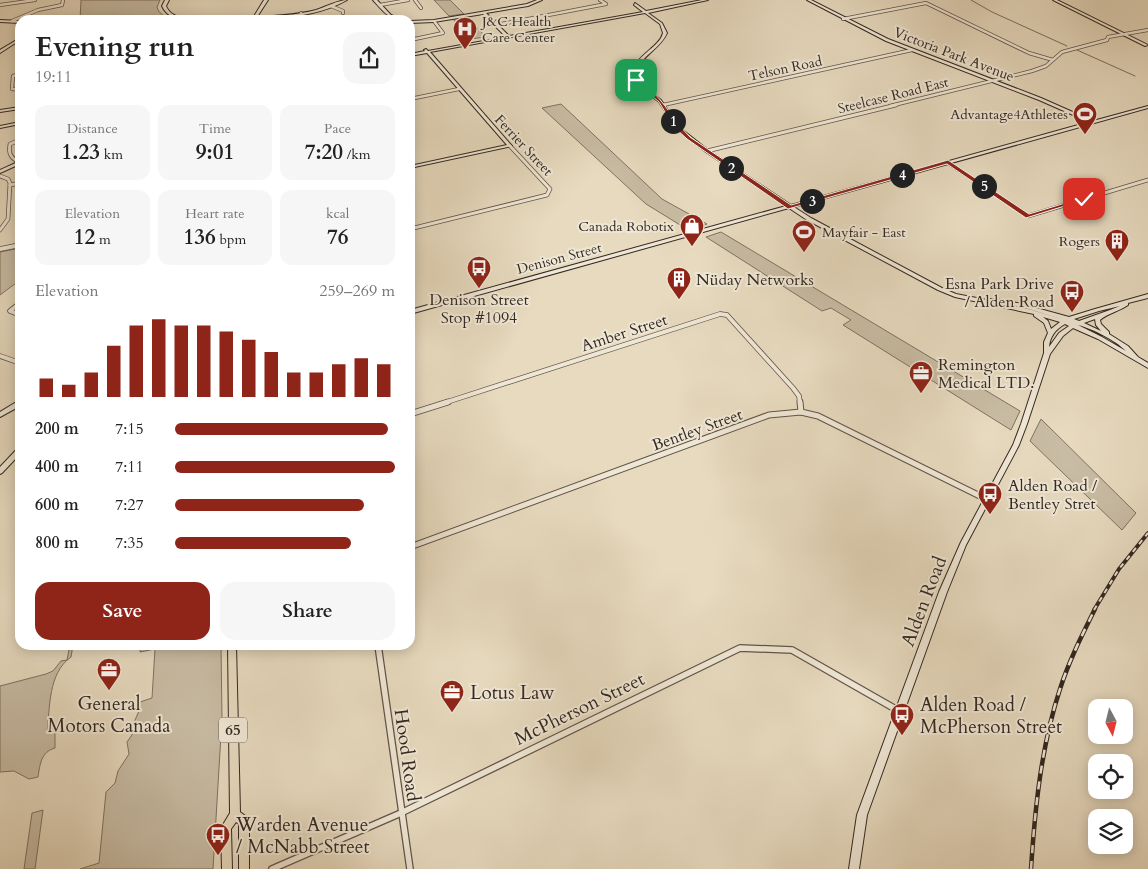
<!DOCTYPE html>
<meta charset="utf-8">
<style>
body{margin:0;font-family:Cardo,serif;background:#f6f6f6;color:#222;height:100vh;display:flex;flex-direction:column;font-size:19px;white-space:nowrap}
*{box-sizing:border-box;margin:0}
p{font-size:16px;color:#767676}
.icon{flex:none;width:28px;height:28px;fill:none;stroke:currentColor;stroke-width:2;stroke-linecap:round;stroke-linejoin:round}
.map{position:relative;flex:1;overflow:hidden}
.sheet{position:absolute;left:15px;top:15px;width:400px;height:635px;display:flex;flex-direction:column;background:#fff;border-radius:15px;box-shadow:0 2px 12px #0003}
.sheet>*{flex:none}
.needle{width:32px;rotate:173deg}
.controls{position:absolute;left:1088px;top:699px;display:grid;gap:10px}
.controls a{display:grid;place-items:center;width:45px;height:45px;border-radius:10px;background:#fff;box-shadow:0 2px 12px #0003;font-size:25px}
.pin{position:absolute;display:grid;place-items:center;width:42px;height:42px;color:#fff;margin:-21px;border-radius:10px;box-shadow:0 2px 8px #0006}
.km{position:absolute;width:25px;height:25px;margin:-12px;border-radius:50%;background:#222;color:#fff;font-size:14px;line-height:25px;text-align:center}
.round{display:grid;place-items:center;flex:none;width:52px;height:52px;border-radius:15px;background:#f6f6f6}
.overview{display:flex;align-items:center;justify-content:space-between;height:85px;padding:0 20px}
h1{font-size:28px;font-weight:600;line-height:38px}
.figures{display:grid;grid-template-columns:repeat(3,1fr);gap:8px;height:85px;padding:5px 20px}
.figures div{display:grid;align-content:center;border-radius:12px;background:#f6f6f6;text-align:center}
.figures b{font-size:21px;font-weight:600}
.figures small{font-size:14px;font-weight:400}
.figures p{font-size:14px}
.chart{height:140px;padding:10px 20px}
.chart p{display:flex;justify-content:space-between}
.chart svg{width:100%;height:90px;margin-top:5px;stroke:#8f2418;stroke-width:6}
.primary-button{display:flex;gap:10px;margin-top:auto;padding:10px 20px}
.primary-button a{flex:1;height:58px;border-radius:15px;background:#8f2418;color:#fff;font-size:20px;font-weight:600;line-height:58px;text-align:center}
.primary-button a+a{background:#f6f6f6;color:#222}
ul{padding:0 20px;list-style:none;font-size:16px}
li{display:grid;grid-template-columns:80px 60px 1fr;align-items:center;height:38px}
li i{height:12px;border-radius:6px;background:#8f2418}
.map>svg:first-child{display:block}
.green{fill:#c8bca4;stroke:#7e7262}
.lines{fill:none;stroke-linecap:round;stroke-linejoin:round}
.stream{stroke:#7a6e5f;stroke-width:1}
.street-far4-casing{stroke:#605448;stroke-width:4}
.street-far3-casing{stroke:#605448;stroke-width:4.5}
.street-far2-casing{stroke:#605448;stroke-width:5.5}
.street-far1-casing{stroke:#605448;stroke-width:7}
.street-casing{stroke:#605448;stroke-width:8}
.secondary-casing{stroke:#332821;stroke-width:2}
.primary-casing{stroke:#332821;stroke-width:2}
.street-far4{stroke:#efe7d5;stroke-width:2.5}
.street-far3{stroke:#efe7d5;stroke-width:3}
.street-far2{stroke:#efe7d5;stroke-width:4}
.street-far1{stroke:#efe7d5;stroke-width:5}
.street{stroke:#efe7d5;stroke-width:5.5}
.secondary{fill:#efe7d5;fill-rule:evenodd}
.primary{fill:#e7dabf;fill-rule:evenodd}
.rail-far1-casing{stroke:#332821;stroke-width:4}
.rail-casing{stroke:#332821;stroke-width:4.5}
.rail-far1{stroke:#efe7d5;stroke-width:2;stroke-dasharray:5;stroke-linecap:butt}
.rail{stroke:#efe7d5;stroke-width:2.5;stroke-dasharray:8;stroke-linecap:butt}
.route{fill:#8f2418;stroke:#fff}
.labels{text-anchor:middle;stroke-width:4;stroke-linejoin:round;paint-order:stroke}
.far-poi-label{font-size:14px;fill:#332821;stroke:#efe7d5;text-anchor:end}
.far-street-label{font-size:14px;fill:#332821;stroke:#efe7d5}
.shield{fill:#efe7d5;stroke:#6b6157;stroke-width:1}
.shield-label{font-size:15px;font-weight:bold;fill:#332821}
.poi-label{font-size:16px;fill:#332821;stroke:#efe7d5;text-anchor:start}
.street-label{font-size:16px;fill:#332821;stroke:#efe7d5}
.near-street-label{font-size:19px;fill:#332821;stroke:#efe7d5}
.near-poi-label{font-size:19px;fill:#332821;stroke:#efe7d5;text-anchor:start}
</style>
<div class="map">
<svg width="1148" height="869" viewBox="0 0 1148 869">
<rect width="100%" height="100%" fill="#e7dabf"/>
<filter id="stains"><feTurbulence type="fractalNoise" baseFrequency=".004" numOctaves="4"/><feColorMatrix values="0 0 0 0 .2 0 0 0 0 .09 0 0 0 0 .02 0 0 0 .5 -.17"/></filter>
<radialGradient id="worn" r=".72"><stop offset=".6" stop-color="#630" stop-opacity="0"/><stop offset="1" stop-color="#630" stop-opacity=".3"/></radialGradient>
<g class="green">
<path d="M81,0h79l-3,7c2,9 12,11 21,13h-98z"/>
<polygon points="434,0 450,0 464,14 449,16"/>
<polygon points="467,17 486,37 470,39 453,19"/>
<polygon points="561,104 662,199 707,224 690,231 646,204 542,108"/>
<polygon points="721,232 1020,411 1011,430 843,325 851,320 831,308 822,311 706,237"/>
<polygon points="20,248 20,280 0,295 0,252"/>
<polygon points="1041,419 1136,513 1122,530 1030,441"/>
<path d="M70,645h3l-2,12c-23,16 -21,51 -24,76l8,-1v16c-14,4 -15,16 -17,29l-9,2 -15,-8 -14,1v-86l46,-12 7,-3 8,-10 6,-1z"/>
<polygon points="141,645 221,645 222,718 213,869 80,869 99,863 106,792 115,783 118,771 129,754 127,742 136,729 135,720 139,711 140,702 152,698 155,649 140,652"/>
<polygon points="43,810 35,869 24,869 32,813"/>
</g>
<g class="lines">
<g class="stream">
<polyline points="971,0 992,12 1067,46"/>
<polyline points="1077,50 1135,76"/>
</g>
<defs>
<g id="street-far4">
<polyline points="415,0 421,8"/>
<polyline points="0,5 35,0"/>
<polyline points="380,5 408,0"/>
<polyline points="331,6 343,11 343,13"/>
<polyline points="301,13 305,20"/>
<polyline points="843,19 926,3 1029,53 1053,60"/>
<polyline points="384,20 393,18"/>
<polyline points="12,21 38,10 62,5 63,0"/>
<polyline points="496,25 606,4 600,0"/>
<polyline points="410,40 443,33 434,21"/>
<polyline points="20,74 13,76 12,89 20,90"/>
<polyline points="410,99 459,89"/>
<polyline points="663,105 912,50"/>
<polyline points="890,106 1032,71 1046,66 1062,52 1107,40 1108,37 1148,30"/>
</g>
<g id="street-far3">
<polyline points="663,105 665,105"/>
<path d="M20,140l-10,4c-2,10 1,14 10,19"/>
<polyline points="707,151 896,105"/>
<polyline points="947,162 1028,216 1148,180"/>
<polyline points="0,176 8,179 10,183 8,219 0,230"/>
<polyline points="10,185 20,183"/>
<polyline points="410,229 547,195 550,189 510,146"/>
</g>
<g id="street-far2">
<polyline points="0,249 20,245"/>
<polyline points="20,303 10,311 20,315"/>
<polyline points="0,356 20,363"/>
<polyline points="444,403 720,314 727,315 793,388 799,396 800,403"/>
</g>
<g id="street-far1">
<polyline points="800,402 801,412"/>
<polyline points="410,414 448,402"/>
<polyline points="410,547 769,415 801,412 818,416 986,499"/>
</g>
<g id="street">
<polyline points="378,645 410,869"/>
<polyline points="272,869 401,813 740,648 792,650 899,711"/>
</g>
<g id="secondary">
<path d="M165,0h4l-3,6c4,10 14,11 23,14 -12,0 -22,-3 -27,-14z"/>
<path d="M264,0h4l-11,17c20,-1 40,-2 59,-7 9,-3 23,-10 31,-10 -36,21 -91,20 -131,20l2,-1 35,-1z"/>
<path d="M373,0h4l14,15 11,5c-13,0 -21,-11 -29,-20z"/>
<path d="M537,0h5l-14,6 -42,7 23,23 134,-24 -9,-7 1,-2 11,8 56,-11h6l-60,13 14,10 5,10c-6,15 -25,23 -28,34 -2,4 1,7 3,11l-2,1 -2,-2 -1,1 3,5 21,17 18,27 29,23 83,55 298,-83 -50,-22 -153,-59 -79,-41h4l77,39 153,59 52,23 55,-15v2l-354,99 17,11 131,70 14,6 31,6 2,-1 14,1 19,4 47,13 26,-8 53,-15v4l-20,5v2c-8,6 -22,9 -28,15l1,4 8,8v2l19,12 10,11 10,6v5l-50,-29 -25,-11 -10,8 -13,18 -23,70 -8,21 -53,100 -19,47 -80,223 -8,54h-10l8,-54 82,-223 22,-50 52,-97 8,-21 23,-71v-11l4,-9 -4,-10 -10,-7v-2l-79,-17 -17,-7 -131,-70 -18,-12 -379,106v-4l376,-104 -80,-54 -29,-23 -18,-27 -21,-17 -5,-7 3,-3c-6,-13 13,-23 21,-32 3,-3 5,-6 6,-10l-3,-9 -15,-11 -215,39 82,94 -102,22v-2l97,-21 -80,-92 -17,3v-2l15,-3 -1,-1 2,-1 2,2 78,-14 -23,-23 -49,8 -24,1v-2l24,-1 93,-16zM1001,303l21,4 43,13 -37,-11zM1120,306l-10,4 -31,11 -5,-2 25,-8zM1043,317l17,5 -9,7 -3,-8zM1095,319l1,6 5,6 -17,-8zM1065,324l4,2 -10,7 -10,14c1,-11 7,-18 16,-23zM1078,325c15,4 37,15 48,26l-24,-14z"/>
<polygon points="1053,0 1057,0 1148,45 1145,46"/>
<polygon points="0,20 20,21 20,23 0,22"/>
<polygon points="20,38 20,40 0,53 0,50"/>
<polygon points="20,107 20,109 0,112 0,110"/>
<polygon points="20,122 20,124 0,128 0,126"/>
<polygon points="20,161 20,164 0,173 0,170"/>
<polygon points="18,401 20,401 20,406 0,417 0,412"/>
<polygon points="18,448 20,448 20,454 2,473 0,474 0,467"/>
</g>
<polygon id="primary" points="228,645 236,645 240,812 248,818 249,822 249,869 239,869 239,824 236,822 231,829 232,869 222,869 221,828 230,813"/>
</defs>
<use href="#street-far4" class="street-far4-casing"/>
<use href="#street-far3" class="street-far3-casing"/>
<use href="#street-far2" class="street-far2-casing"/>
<use href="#street-far1" class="street-far1-casing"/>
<use href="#street" class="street-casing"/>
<use href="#secondary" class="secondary-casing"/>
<use href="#primary" class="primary-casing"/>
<use href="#street-far4" class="street-far4"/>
<use href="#street-far3" class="street-far3"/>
<use href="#street-far2" class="street-far2"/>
<use href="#street-far1" class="street-far1"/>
<use href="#street" class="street"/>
<use href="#secondary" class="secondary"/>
<use href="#primary" class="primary"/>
<defs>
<polyline id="rail-far1" points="1094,610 1119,569 1148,533"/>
<path id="rail" d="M1031,869c4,-61 10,-122 29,-180 9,-28 22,-54 35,-80"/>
</defs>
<use href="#rail-far1" class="rail-far1-casing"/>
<use href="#rail" class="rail-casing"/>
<use href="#rail-far1" class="rail-far1"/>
<use href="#rail" class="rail"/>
</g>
<path class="route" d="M636,79c24,13 35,39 54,58l101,68 157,-45 81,54 53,-16 5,1 -61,19 -79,-54 -159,45 -101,-70 -13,-12 -15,-25 -25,-21z"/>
<defs>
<symbol id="hospital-pin" viewBox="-11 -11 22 30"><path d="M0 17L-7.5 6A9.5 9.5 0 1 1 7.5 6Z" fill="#8f2418" stroke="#efe7d5"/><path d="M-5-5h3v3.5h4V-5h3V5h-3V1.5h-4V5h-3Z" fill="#fff"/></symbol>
<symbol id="stadium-pin" viewBox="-11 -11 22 30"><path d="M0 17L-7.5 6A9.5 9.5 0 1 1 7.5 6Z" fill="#8f2418" stroke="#efe7d5"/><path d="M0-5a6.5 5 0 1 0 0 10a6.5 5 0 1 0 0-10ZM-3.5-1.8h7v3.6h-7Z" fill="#fff"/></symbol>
<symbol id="shop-pin" viewBox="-11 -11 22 30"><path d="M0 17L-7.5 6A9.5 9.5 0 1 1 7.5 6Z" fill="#8f2418" stroke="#efe7d5"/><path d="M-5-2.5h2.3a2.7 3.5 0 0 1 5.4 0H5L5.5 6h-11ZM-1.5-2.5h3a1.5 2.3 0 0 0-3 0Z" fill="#fff"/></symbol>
<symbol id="building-pin" viewBox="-11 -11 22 30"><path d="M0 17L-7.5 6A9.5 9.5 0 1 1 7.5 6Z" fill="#8f2418" stroke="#efe7d5"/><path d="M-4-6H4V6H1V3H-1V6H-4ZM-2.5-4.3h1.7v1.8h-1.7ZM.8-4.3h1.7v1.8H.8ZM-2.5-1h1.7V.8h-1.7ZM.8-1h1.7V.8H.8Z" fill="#fff"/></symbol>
<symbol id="bus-pin" viewBox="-11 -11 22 30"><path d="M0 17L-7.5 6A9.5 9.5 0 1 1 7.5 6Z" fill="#8f2418" stroke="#efe7d5"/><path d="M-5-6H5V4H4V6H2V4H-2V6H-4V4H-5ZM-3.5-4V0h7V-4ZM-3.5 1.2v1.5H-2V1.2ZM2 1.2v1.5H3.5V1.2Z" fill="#fff"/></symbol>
<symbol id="office-pin" viewBox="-11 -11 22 30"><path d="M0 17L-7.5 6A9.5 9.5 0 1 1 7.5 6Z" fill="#8f2418" stroke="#efe7d5"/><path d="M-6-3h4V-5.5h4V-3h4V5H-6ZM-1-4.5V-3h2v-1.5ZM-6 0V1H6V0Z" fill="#fff"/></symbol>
</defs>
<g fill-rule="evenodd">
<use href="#hospital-pin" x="451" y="15" width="28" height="38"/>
<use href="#stadium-pin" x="1071" y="100" width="28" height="38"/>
<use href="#shop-pin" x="678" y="212" width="28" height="38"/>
<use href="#stadium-pin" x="790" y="218" width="28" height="38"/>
<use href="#building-pin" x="1103" y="227" width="28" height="38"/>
<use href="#bus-pin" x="465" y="254" width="28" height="38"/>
<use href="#building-pin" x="665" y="265" width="28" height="38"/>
<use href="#bus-pin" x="1058" y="278" width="28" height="38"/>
<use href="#office-pin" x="907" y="359" width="28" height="38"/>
<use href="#bus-pin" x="976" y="480" width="28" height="38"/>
<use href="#office-pin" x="95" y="656" width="28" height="38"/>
<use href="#office-pin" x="438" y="678" width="28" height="38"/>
<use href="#bus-pin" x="888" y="701" width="28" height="38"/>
<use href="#bus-pin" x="204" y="821" width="28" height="38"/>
</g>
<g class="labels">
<g class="far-poi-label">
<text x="482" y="26" text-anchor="start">J&amp;C Health<tspan x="482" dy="16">Care Center</tspan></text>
<text x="1068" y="119">Advantage4Athletes</text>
<text x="674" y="231">Canada Robotix</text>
<text x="822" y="237" text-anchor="start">Mayfair - East</text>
<text x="1100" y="246">Rogers</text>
</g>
<g class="far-street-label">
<text transform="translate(954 54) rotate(21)" y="5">Victoria Park Avenue</text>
<text transform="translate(785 68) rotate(-12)" y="5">Telson Road</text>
<text transform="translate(893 95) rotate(-14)" y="5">Steelcase Road East</text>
<text transform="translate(524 145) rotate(47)" y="5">Ferrier Street</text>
<text transform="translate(559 258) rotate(-15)" y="5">Denison Street</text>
</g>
<rect class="shield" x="219" y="717.5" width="28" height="25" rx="4"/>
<g class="shield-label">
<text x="233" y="735">65</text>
</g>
<g class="poi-label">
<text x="696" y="285">Nüday Networks</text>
<text x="1054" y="289" text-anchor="end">Esna Park Drive<tspan x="1054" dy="18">/ Alden Road</tspan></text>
<text x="479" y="305" text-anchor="middle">Denison Street<tspan x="479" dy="18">Stop #1094</tspan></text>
<text x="938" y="370">Remington<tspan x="938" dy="18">Medical LTD.</tspan></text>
<text x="1008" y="491">Alden Road /<tspan x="1008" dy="18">Bentley Stret</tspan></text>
</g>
<g class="street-label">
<text transform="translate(624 332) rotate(-18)" y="6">Amber Street</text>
<text transform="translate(697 429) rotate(-20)" y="6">Bentley Street</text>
</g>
<g class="near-street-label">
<text transform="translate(923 601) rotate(-69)" y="7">Alden Road</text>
<text transform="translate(579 708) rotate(-26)" y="7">McPherson Street</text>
<text transform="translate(408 755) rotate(82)" y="7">Hood Road</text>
</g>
<g class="near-poi-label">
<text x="470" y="699">Lotus Law</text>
<text x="109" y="710" text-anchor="middle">General<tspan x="109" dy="22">Motors Canada</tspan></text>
<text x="920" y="711">Alden Road /<tspan x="920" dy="22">McPherson Street</tspan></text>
<text x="236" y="831">Warden Avenue<tspan x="236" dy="22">/ McNabb Street</tspan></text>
</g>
</g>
<rect width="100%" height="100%" filter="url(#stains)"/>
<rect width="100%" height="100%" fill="url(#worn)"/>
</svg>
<div class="controls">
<a><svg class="needle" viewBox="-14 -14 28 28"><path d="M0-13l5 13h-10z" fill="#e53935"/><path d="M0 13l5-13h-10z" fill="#767676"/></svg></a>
<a><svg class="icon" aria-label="locate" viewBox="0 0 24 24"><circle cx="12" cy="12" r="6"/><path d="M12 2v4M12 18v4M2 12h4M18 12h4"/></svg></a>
<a><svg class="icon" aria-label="layers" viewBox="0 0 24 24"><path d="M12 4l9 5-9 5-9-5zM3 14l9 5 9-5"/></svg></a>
</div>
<div class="pin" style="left:636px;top:80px;background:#1e9e55"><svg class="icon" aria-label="arrive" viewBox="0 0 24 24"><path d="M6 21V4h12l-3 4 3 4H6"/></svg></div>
<div class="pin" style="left:1084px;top:199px;background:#d93025"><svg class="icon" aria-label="check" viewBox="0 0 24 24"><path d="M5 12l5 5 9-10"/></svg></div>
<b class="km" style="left:673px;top:121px">1</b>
<b class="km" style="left:731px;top:168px">2</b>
<b class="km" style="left:812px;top:201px">3</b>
<b class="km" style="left:902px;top:175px">4</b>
<b class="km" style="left:984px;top:186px">5</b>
<section class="sheet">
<div class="overview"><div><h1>Evening run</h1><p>19:11</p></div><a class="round"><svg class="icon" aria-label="share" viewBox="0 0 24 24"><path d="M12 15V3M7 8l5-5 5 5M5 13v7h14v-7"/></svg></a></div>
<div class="figures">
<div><p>Distance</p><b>1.23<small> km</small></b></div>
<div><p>Time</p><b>9:01</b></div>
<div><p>Pace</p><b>7:20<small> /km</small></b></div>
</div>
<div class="figures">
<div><p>Elevation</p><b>12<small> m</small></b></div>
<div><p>Heart rate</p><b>136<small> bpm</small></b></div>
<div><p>kcal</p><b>76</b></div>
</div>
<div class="chart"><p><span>Elevation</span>259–269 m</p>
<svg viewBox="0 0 160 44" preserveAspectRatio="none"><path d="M5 44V35M15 44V38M25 44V32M35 44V19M45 44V9M55 44V6M65 44V9M75 44V9M85 44V12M95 44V16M105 44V22M115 44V32M125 44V32M135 44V28M145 44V25M155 44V28"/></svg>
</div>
<ul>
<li><b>200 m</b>7:15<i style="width:97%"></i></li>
<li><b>400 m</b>7:11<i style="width:100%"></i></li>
<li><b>600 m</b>7:27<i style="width:86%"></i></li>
<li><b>800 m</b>7:35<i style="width:80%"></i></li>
</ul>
<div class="primary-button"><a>Save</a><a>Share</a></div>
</section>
</div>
